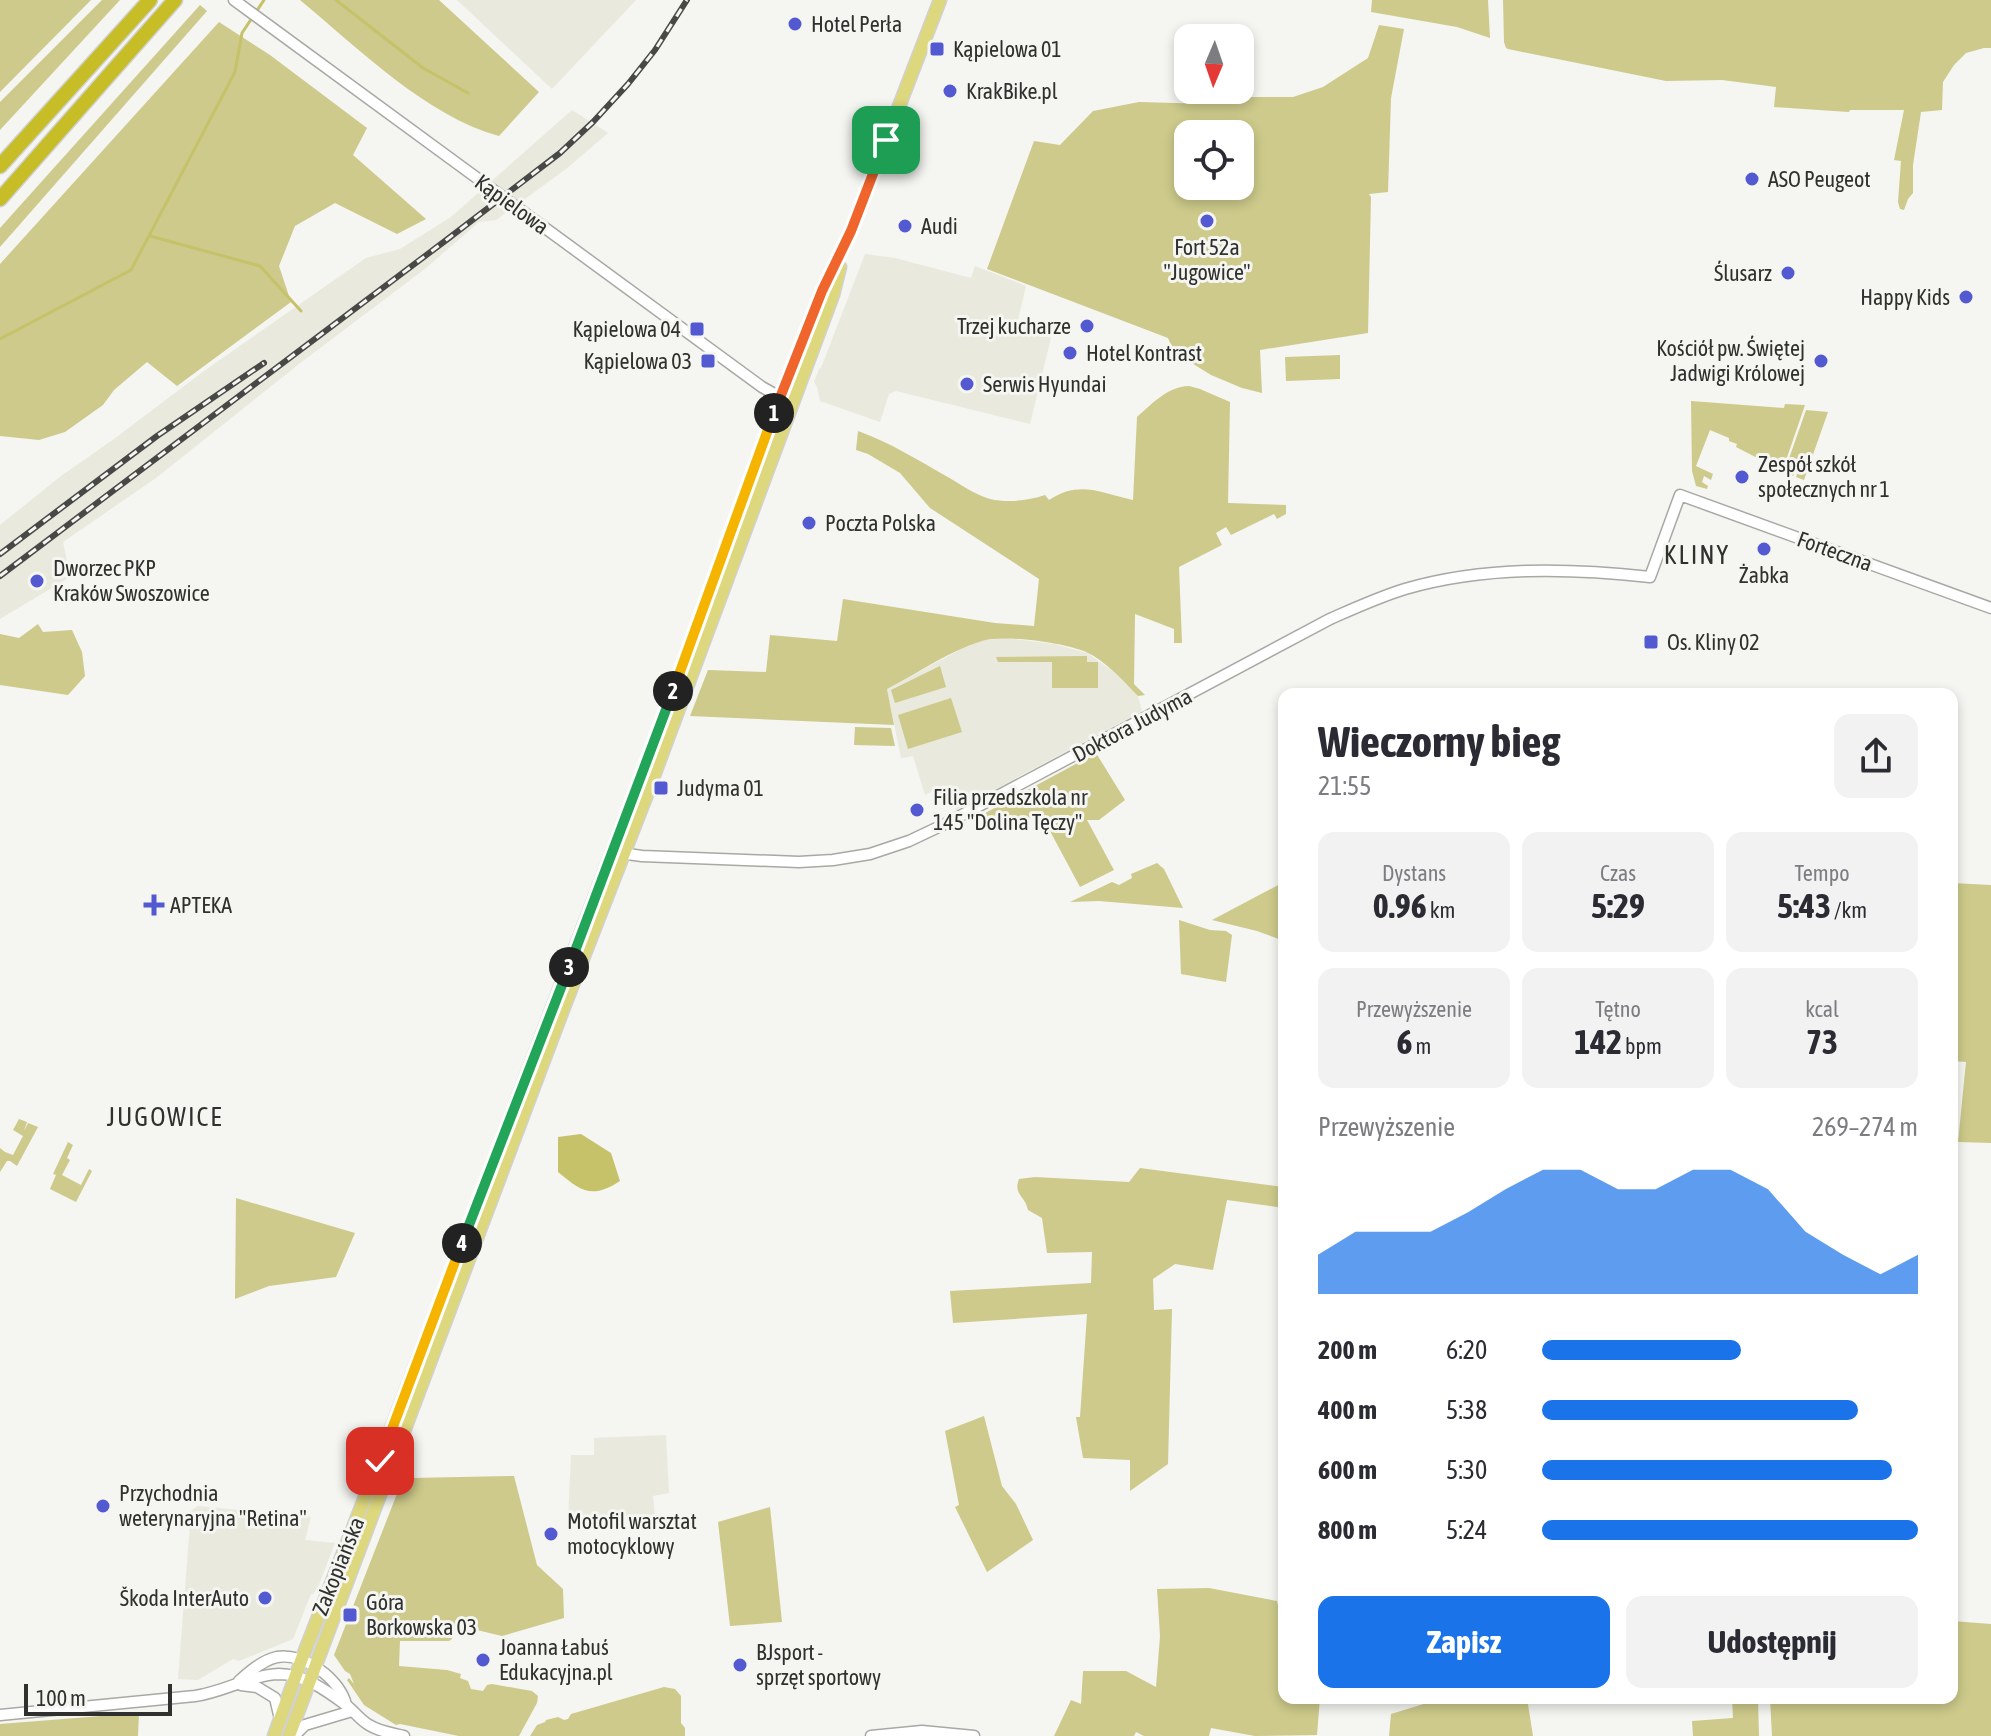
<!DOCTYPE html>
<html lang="pl">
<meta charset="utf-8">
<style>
body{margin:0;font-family:"Asap Condensed",sans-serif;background:#f2f2f3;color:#2b2b33;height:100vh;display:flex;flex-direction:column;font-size:30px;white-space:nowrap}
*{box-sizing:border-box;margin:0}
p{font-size:26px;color:#7c7c81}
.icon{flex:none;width:44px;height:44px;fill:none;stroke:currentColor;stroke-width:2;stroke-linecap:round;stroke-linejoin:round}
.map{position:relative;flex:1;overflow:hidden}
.side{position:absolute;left:1278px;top:688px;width:680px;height:1016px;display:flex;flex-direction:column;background:#fff;border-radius:16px;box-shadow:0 4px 12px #0003}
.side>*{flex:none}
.needle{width:52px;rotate:182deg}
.fabs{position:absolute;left:1174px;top:24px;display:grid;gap:16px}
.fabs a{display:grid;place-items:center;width:80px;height:80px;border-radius:16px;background:#fff;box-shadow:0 4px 12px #0003;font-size:40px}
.scale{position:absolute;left:24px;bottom:20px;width:148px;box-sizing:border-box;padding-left:8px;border:4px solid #30302e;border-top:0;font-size:22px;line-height:28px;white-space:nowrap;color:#30302e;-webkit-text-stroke:6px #f5f5f1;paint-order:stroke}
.pin{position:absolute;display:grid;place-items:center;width:68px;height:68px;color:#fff;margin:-34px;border-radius:16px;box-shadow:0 4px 12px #0006}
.km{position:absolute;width:40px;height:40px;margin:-20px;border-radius:50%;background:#222;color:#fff;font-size:22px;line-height:40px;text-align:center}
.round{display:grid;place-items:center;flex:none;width:84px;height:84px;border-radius:16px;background:#f2f2f3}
.head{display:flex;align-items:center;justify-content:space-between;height:136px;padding:0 40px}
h1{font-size:44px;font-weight:700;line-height:60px}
.stats{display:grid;grid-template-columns:repeat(3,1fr);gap:12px;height:136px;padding:8px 40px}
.stats div{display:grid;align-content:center;border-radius:16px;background:#f2f2f3;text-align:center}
.stats b{font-size:34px;font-weight:700}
.stats small{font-size:22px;font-weight:400}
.stats p{font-size:22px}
.chart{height:224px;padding:16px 40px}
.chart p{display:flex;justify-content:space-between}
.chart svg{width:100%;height:144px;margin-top:8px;fill:#1a73e8;opacity:.7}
.cta{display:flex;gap:16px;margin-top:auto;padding:16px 40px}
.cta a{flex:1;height:92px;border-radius:16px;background:#1a73e8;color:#fff;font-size:32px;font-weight:700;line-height:92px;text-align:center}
.cta a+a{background:#f2f2f3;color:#2b2b33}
ul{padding:0 40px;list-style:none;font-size:26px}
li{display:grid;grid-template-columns:128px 96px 1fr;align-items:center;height:60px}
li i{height:20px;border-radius:10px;background:#1a73e8}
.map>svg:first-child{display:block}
.built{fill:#e9e9dd}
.green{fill:#cdca8b;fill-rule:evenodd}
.water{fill:#c6c26a}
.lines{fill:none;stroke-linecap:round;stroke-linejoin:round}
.stream{stroke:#c6c26a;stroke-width:3}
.minor-casing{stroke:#a8a8a4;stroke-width:13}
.major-casing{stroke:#d1d1d1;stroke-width:15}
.highway-casing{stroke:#d1d1d1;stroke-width:17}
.minor{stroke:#fff;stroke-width:10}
.major{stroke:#ddd77d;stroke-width:12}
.highway{stroke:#c6bd27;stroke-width:14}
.rail-casing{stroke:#484846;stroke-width:6}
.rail{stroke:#f5f5f1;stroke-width:3;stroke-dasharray:9;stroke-linecap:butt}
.split-1-casing{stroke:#fff;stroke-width:16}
.split-2-casing{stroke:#fff;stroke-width:16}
.split-3-casing{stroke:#fff;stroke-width:16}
.split-4-casing{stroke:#fff;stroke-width:16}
.split-5-casing{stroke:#fff;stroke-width:16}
.split-1{stroke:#f0652b;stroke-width:10}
.split-2{stroke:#f5b400;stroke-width:10}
.split-3{stroke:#22a559;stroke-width:10}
.split-4{stroke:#22a559;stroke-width:10}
.split-5{stroke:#f5b400;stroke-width:10}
.poi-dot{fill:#535ad1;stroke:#f5f5f1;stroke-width:3}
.labels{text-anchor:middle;stroke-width:6;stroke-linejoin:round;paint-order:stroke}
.poi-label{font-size:22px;fill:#30302e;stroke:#f5f5f1;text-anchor:start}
.street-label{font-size:22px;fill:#30302e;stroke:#f5f5f1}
.quarter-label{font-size:26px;letter-spacing:2px;fill:#30302e;stroke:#f5f5f1}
</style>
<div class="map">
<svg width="1991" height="1736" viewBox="0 0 1991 1736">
<rect width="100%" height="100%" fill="#f5f5f1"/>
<g class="built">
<polygon points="457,0 636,0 552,89"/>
<polygon points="572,110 608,133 566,169 496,220 479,222 426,268 299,364 156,478 63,542 70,577 0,619 0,525 61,476 114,439 204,371 366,258 400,249 451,217"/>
<polygon points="865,254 895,258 971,278 975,266 1026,286 1016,328 1051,338 1030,424 896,391 889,394 880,422 820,401 817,387 814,382 819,369 821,368"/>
<polygon points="1007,638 1054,644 1087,653 1114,672 1138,696 1142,711 956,810 944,785 925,795 913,756 901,758 887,689 965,647 985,640"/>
<polygon points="666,1435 669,1493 653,1496 655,1517 568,1521 571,1455 594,1455 594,1438"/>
<polygon points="198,1506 311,1517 305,1540 335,1543 318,1587 313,1594 311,1594 293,1639 239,1661 233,1659 198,1680 178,1679 191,1511"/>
</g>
<g class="green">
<polygon points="0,0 91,0 0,92"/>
<polygon points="102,0 120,0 0,130 0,102"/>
<path d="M300,0h139l100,92 -40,44c-73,-20 -141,-88 -199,-136z"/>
<polygon points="1372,0 1488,0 1490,38 1457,27 1371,12"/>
<polygon points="1503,0 1991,0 1991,48 1984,48 1966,53 1954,65 1943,82 1942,110 1921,112 1913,165 1913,193 1908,199 1904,210 1900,209 1898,202 1901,161 1894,160 1904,110 1850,110 1849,112 1774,107 1776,87 1722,80 1666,81 1508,49 1506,48 1504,42"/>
<polygon points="200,5 207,11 0,247 0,228"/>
<polygon points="219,22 270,55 367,128 353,155 426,219 397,234 335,203 295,226 279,266 291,302 177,386 147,362 114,390 103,405 65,432 39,440 0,436 0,264"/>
<path d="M1379,25l25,4 -13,69 -3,94 -19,2 2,3 -3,136 -108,17 2,43 -20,-5 -31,-13 -37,-23 -6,-14 -181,-69 47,-128 26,4 33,-34 46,-9 73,2 37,-7h44l30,-10 45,-29zM1240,134v52h-52v-52z"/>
<polygon points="1340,355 1340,379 1286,381 1285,357"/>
<path d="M1189,386l11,3 30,13 -2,101 58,2v9l-9,5 -3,-5 -43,21 -5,-8 -10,6 6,12 -43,22 3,76h-8v-14l-39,-15 -1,70 11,11 -7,1c-15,-15 -32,-35 -52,-44 -22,-9 -82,-18 -104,-11 -33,10 -64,32 -95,48l7,36 -204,-9 18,-46 58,2 4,-37 67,6 6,-42 152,24 39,3 5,-47 -109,-71 -30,-35 -32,-19 -12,-4 2,-19c31,11 60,29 88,45 14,8 28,18 44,23 18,4 37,2 55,-4l4,5c31,-20 51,-7 84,0l4,-83c16,-14 30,-30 52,-31z"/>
<polygon points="1691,401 1784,408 1785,404 1805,405 1782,472 1777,470 1780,460 1778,459 1775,469 1771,469 1772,474 1765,471 1767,463 1736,447 1737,444 1729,441 1729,438 1710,430 1696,466 1713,474 1711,480 1704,476 1702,482 1708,486 1707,489 1696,486 1692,471"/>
<polygon points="1806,410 1828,412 1804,480 1796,477 1799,468 1797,468 1793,476 1784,473"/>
<polygon points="38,624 43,632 72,630 82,652 85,676 68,695 0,685 0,634 19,638"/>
<polygon points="1087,656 1087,662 1098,662 1098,688 1052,688 1052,662 998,662 996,657"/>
<polygon points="940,666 946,687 895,703 891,690"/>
<polygon points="951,698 962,732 908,749 898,715"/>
<polygon points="855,727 891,728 895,746 854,745"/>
<polygon points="1096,753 1125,800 1099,820 1087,820 1114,870 1080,887 1043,818 976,818"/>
<polygon points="1157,863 1164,869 1183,908 1099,901 1070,902 1112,882 1119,885 1132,878 1131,874"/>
<polygon points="1284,882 1284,941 1257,931 1212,920"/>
<polygon points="1952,883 1991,885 1991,1143 1958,1142 1966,1062 1952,1061"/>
<polygon points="1179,920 1210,930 1226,931 1232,935 1226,982 1181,974"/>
<polygon points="19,1119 27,1122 24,1131 28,1123 38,1127 17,1166 10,1161 7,1161 0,1172 0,1148 5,1152 13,1155 23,1136 13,1130"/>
<polygon points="68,1142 73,1145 67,1158 70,1160 62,1175 81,1185 89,1169 92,1171 76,1202 50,1189 56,1175 53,1174"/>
<path d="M1140,1168l144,19v21l-57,-8 -14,70 -38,-6 -22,15 1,31 18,-1 -4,155 -38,27v-31l-47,-2 -7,-41h4l7,-103 -134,9 -3,-32 141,-8 1,-31 -45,1 -5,-35 -14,-8c-3,-15 -15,-15 -9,-31l16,-2 94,5z"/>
<polygon points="236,1198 355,1233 336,1277 269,1286 235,1299"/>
<polygon points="984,1416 1002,1486 1016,1504 1033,1540 987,1572 955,1507 959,1505 945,1431"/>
<polygon points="514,1476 537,1565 563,1589 564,1618 502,1636 456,1625 452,1639 449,1641 400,1641 399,1666 447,1670 461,1674 460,1678 468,1681 471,1689 483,1691 487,1685 492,1684 532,1691 538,1696 537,1703 519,1736 459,1736 400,1724 396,1725 364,1705 347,1680 349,1678 354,1684 350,1674 345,1671 334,1655 402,1481 411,1478"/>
<polygon points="770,1507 782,1622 730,1626 718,1522"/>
<polygon points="1209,1588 1277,1601 1278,1605 1284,1606 1284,1698 1320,1698 1317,1735 1255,1736 1211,1728 1209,1736 1144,1736 1136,1732 1134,1736 1054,1736 1071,1700 1081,1704 1083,1671 1126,1671 1156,1687 1160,1636 1157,1589"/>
<polygon points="1952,1621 1991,1624 1991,1736 1772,1736 1770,1698 1952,1698"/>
<polygon points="664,1687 675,1689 681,1696 681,1723 685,1728 685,1736 530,1736 537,1725 545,1722 546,1720 558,1717 564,1720 568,1719 571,1714"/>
<polygon points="1443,1698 1527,1698 1533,1736 1389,1736 1391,1714"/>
<polygon points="1732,1698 1758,1698 1759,1736 1693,1736 1692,1721 1733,1718"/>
<polygon points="139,1713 138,1736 0,1736 0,1724"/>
</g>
<path class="water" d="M581,1134l30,19 9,28c-28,18 -38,11 -62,-9v-35z"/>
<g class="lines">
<g class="stream">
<polyline points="336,0 423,68 468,93"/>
<polyline points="150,236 260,266 301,311"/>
<polyline points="0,339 131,270 235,72 242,33 264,0"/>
</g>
<defs>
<g id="minor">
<polyline points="234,0 762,387 787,401"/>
<path d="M620,853l22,3 157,6 34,-2 37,-6 39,-13 38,-18 383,-204c25,-11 49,-22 75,-30 79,-23 163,-21 245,-12l30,-82 311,113"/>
<path d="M239,1681c11,-10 24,-21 38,-24 27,-5 64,23 69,48"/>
<polyline points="241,1685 257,1687 275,1698 280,1719"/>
<path d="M0,1715l195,-19c29,-4 55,-21 84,-22 25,0 48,17 67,31 8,6 14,15 23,20 11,7 23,8 35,11"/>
<polyline points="294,1736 305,1725 352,1711"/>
<polyline points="871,1736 922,1731 974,1736"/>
</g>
<g id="major">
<polyline points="274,1736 301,1661 367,1492 663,718 739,511 770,423 822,291 851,231 940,0"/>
<polyline points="289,1736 564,1007 646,797 833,295 840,267"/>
</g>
<g id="highway">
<polyline points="0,166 150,0"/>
<polyline points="0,199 175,0"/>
</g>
</defs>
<use href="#minor" class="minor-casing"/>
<use href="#major" class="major-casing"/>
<use href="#highway" class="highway-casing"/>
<use href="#minor" class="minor"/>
<use href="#major" class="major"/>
<use href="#highway" class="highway"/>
<defs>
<g id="rail">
<polyline points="0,554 157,436 264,363"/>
<polyline points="0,576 445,241 560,153 593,122 628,84 655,50 687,0"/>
</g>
</defs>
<use href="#rail" class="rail-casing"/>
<use href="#rail" class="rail"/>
</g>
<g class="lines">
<defs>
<polyline id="split-1" points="774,413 822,291 851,231 886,140"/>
<polyline id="split-2" points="673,691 774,413"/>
<polyline id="split-3" points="569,967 673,691"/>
<polyline id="split-4" points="462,1243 569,967"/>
<polyline id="split-5" points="380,1461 462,1243"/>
</defs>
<use href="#split-1" class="split-1-casing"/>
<use href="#split-2" class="split-2-casing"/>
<use href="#split-3" class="split-3-casing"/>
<use href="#split-4" class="split-4-casing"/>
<use href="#split-5" class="split-5-casing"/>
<use href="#split-1" class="split-1"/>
<use href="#split-2" class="split-2"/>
<use href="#split-3" class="split-3"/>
<use href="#split-4" class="split-4"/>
<use href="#split-5" class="split-5"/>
</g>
<g class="poi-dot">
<circle cx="795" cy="24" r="8"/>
<rect x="929" y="41" width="16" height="16" rx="4"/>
<circle cx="950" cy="91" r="8"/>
<circle cx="1752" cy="179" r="8"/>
<circle cx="1207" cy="221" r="8"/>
<circle cx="905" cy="226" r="8"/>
<circle cx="1788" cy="273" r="8"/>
<circle cx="1966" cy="297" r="8"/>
<circle cx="1087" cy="326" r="8"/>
<rect x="689" y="321" width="16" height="16" rx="4"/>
<circle cx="1070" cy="353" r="8"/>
<rect x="700" y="353" width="16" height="16" rx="4"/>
<circle cx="1821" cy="361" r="8"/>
<circle cx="967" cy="384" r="8"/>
<circle cx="1742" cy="477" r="8"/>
<circle cx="809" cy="523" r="8"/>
<circle cx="1764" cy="549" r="8"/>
<circle cx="37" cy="581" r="8"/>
<rect x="1643" y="634" width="16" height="16" rx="4"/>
<rect x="653" y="780" width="16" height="16" rx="4"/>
<circle cx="917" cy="810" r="8"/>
<path d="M150 893h8v8h8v8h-8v8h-8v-8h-8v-8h8z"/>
<circle cx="103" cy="1506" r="8"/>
<circle cx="551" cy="1534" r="8"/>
<circle cx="265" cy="1598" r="8"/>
<rect x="342" y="1607" width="16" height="16" rx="4"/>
<circle cx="483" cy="1660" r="8"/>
<circle cx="740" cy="1665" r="8"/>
</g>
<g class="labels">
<g class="poi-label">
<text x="811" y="32">Hotel Perła</text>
<text x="953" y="57">Kąpielowa 01</text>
<text x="966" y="99">KrakBike.pl</text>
<text x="1768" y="187">ASO Peugeot</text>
<text x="921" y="234">Audi</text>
<text x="1207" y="255" text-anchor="middle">Fort 52a<tspan x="1207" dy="25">"Jugowice"</tspan></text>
<text x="1772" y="281" text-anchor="end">Ślusarz</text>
<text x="1950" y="305" text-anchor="end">Happy Kids</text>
<text x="1071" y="334" text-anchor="end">Trzej kucharze</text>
<text x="681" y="337" text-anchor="end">Kąpielowa 04</text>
<text x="1805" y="356" text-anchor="end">Kościół pw. Świętej<tspan x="1805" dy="25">Jadwigi Królowej</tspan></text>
<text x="1086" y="361">Hotel Kontrast</text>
<text x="692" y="369" text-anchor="end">Kąpielowa 03</text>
<text x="983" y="392">Serwis Hyundai</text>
<text x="1758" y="472">Zespół szkół<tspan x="1758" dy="25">społecznych nr 1</tspan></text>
<text x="825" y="531">Poczta Polska</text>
<text x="53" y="576">Dworzec PKP<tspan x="53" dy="25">Kraków Swoszowice</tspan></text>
<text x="1764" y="583" text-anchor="middle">Żabka</text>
<text x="1667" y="650">Os. Kliny 02</text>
<text x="677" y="796">Judyma 01</text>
<text x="933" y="805">Filia przedszkola nr<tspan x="933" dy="25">145 "Dolina Tęczy"</tspan></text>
<text x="170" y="913">APTEKA</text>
<text x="119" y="1501">Przychodnia<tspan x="119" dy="25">weterynaryjna "Retina"</tspan></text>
<text x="567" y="1529">Motofil warsztat<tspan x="567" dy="25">motocyklowy</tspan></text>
<text x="249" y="1606" text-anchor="end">Škoda InterAuto</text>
<text x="366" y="1610">Góra<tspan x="366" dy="25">Borkowska 03</tspan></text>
<text x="499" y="1655">Joanna Łabuś<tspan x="499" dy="25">Edukacyjna.pl</tspan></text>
<text x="756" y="1660">BJsport -<tspan x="756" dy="25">sprzęt sportowy</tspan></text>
</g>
<g class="street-label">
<text transform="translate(512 204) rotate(36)" y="8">Kąpielowa</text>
<text transform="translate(1835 551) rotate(20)" y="8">Forteczna</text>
<text transform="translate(1132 725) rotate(-28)" y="8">Doktora Judyma</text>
<text transform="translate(338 1566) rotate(-68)" y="8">Zakopiańska</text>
</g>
<g class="quarter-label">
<text x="1697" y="564">KLINY</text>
<text x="165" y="1126">JUGOWICE</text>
</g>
</g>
</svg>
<div class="fabs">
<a><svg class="needle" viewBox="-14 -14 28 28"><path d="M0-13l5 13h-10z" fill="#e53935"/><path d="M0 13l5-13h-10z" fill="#7c7c81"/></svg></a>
<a><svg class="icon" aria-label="locate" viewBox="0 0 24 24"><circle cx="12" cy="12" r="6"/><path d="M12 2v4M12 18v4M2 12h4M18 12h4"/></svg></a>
</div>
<div class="scale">100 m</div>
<div class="pin" style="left:886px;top:140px;background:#1e9e55"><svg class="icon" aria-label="arrive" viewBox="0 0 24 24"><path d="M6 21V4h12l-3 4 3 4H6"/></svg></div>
<div class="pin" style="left:380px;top:1461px;background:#d93025"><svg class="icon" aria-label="check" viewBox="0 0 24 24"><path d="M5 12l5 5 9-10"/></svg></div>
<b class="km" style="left:774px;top:413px">1</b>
<b class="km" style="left:673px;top:691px">2</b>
<b class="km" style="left:569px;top:967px">3</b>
<b class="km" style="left:462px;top:1243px">4</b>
<section class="side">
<div class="head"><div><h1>Wieczorny bieg</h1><p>21:55</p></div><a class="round"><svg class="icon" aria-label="share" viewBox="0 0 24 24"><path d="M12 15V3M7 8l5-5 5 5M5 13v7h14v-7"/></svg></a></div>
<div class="stats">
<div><p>Dystans</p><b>0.96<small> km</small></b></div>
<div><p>Czas</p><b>5:29</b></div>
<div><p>Tempo</p><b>5:43<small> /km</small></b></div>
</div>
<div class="stats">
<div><p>Przewyższenie</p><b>6<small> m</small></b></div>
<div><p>Tętno</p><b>142<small> bpm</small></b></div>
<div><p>kcal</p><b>73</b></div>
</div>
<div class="chart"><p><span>Przewyższenie</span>269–274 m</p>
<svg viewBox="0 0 160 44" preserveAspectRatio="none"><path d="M0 44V32L10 25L20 25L30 25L40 19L50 12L60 6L70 6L80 12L90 12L100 6L110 6L120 12L130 25L140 32L150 38L160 32V44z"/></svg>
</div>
<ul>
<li><b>200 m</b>6:20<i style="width:53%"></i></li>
<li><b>400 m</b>5:38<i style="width:84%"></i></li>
<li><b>600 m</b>5:30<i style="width:93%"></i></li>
<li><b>800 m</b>5:24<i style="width:100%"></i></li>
</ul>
<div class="cta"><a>Zapisz</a><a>Udostępnij</a></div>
</section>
</div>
